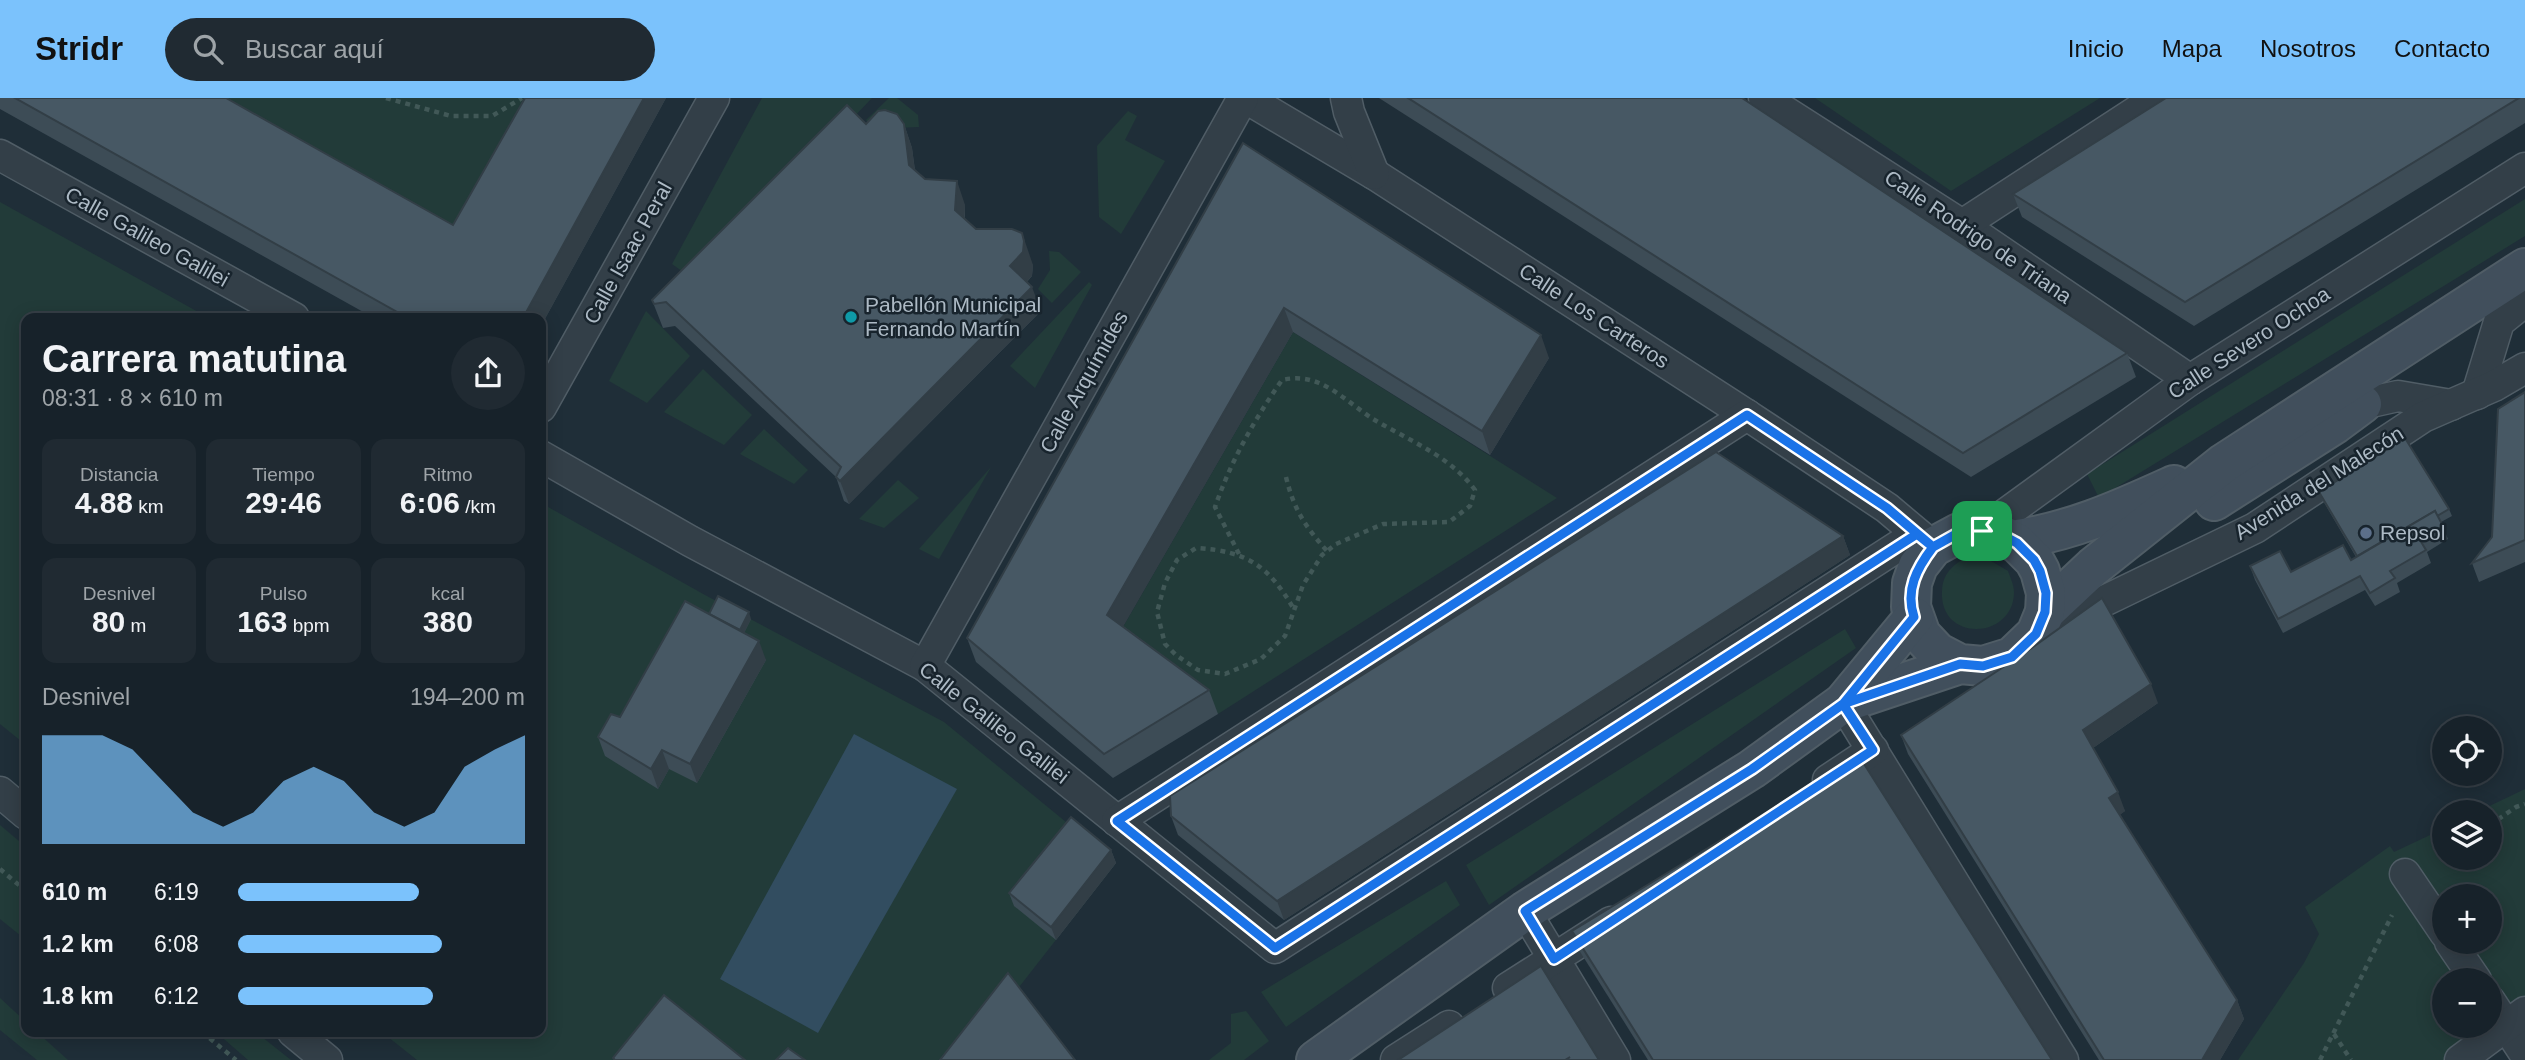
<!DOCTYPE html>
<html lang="es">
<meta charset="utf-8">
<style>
body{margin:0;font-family:Helvetica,sans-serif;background:#202a32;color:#f1f3f6;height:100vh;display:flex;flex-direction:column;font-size:26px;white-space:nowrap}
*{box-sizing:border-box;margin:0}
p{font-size:23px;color:#9ea4a8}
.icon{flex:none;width:38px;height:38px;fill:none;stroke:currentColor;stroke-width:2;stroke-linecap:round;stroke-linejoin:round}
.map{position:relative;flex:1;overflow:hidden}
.panel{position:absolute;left:21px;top:215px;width:525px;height:724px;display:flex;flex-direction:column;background:#17222a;border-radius:14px;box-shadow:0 4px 18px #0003,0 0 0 2px #363f47}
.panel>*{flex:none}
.fabs{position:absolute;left:2432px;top:618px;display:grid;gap:14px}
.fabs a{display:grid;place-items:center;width:70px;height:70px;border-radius:50%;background:#17222a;box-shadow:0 4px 18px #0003,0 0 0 2px #363f47;font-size:35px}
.pin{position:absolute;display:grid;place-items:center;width:60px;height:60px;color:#fff;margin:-30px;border-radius:14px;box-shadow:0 4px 10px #0006}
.round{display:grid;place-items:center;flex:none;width:74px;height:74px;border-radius:37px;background:#202a32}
.head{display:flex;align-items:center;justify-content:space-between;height:119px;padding:0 21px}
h1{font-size:38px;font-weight:700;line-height:52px}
.metrics{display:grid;grid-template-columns:repeat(3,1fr);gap:10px;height:119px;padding:7px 21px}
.metrics div{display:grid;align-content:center;border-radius:14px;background:#202a32;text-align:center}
.metrics b{font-size:30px;font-weight:700}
.metrics small{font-size:19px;font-weight:400}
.metrics p{font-size:19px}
.chart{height:196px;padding:14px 21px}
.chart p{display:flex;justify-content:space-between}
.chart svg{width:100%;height:126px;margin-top:7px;fill:#7bc2fc;opacity:.7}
ul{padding:0 21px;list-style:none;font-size:23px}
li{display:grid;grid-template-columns:112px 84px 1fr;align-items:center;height:52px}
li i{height:18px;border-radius:9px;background:#7bc2fc}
header{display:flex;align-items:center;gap:42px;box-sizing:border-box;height:98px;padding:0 35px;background:#7bc2fc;color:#111}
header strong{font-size:33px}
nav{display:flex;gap:38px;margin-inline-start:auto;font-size:24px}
.search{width:490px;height:63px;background:#202a32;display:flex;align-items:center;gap:18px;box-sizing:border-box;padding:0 24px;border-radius:38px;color:#9ea4a8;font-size:26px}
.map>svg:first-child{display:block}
.green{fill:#223b39;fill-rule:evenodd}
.water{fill:#324d60}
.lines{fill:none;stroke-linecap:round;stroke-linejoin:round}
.street-casing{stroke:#505d66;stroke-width:33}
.secondary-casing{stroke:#505d66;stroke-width:42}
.path{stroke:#415857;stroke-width:4.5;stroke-dasharray:5 5;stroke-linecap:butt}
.street{stroke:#333f48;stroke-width:30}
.secondary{stroke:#414f5c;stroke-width:38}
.wall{fill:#3d4c56}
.shaded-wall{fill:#323e46}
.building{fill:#475864;stroke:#323e46;stroke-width:2}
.route-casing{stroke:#fff;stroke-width:14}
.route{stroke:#1a73e8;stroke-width:9}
.culture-dot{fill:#0f9aa8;stroke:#18242d;stroke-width:2.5}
.service-dot{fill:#5c6f8a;stroke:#18242d;stroke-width:2.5}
.labels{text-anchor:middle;stroke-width:5;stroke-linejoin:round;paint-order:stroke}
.street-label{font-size:21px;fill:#adbac5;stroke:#18242d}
.poi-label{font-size:21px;fill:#adbac5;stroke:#18242d;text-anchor:start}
</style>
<header>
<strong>Stridr</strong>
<div class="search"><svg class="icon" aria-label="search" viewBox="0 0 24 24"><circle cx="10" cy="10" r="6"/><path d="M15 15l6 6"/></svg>Buscar aquí</div>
<nav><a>Inicio</a><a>Mapa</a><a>Nosotros</a><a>Contacto</a></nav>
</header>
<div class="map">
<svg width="2525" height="962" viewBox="0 0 2525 962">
<rect width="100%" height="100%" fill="#1f2e38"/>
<g class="green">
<polygon points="192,0 547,0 462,151"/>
<polygon points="762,0 872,0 697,184 672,166"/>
<polygon points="889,0 897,0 918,17 919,29 874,31 866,22"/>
<polygon points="1815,0 2100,0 1951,93"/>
<polygon points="1128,13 1137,18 1125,42 1165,63 1121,136 1099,119 1097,48"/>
<polygon points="2525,101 2525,138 2099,400 2087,376"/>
<polygon points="0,104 209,220 26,220 26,647 0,626"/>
<polygon points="1049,153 1059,154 1081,174 1052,205 1038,191 1050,172"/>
<polygon points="1089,184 1092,187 1035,290 1010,268"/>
<polygon points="646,213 690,258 647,305 609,283"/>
<polygon points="1293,234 1557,400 1218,616 1116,541"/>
<polygon points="703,271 752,317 724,347 664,314"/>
<polygon points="764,331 808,372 794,386 740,356"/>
<polygon points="991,369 939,461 919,451"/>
<polygon points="898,382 919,400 884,430 859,421"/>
<polygon points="541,405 705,497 944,624 1116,765 962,962 417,962 383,935 541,934"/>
<path d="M1970,457l21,6 17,10c2,6 6,14 6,21 0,48 -75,51 -72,-1 1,-20 13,-27 28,-36z"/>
<polygon points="1845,531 1856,550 1489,807 1466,767"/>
<path d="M2525,691v223l-65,48h-222l66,-97 15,-29 -14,-27 85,-61 4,6 51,-24v30h45v-46h-13zM2445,798h45v46h-45zM2445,882h45v46h-45z"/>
<polygon points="0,727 26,749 26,842 0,821"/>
<polygon points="1446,783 1460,807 1286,929 1261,894"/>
<polygon points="0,900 26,924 26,934 38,935 68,962 37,962 0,932"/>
<polygon points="1246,913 1269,943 1244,962 1209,962 1231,945 1231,916"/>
<polygon points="217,935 257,935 291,962 248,962"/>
</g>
<polygon class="water" points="854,636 957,691 818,935 720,881"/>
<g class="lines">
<defs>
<g id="street">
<polyline points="1246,0 1374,76 1747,317 1887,410 1931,447"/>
<polyline points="1346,0 1349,14 1374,76"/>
<polyline points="1764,0 1962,127 2190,282"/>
<polyline points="0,57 294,220"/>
<polyline points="1962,127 2157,0"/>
<polyline points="2477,296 2499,224 2525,203"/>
<polyline points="2362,306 2398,298 2451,307"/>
<polyline points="541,309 714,0"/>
<polyline points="541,358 690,443 925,568 1275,850 1917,436"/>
<polyline points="1982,433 2190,282 2525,70"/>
<polyline points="2036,536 2255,430 2423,319 2494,288 2525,270"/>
<polyline points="925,568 1243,0"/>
<polyline points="1843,605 2063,962"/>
<polyline points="1828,682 1873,652"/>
<polyline points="0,694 26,716"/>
<polyline points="1117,723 1747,317"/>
<polyline points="2405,776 2445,835"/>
<polyline points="1525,813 1615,962"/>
<polyline points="2450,844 2476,882"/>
<polyline points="1508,890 1611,824"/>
<polyline points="2490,903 2525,956"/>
<polyline points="293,934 327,962"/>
<polyline points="1396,962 1449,928"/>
<polyline points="2460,962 2525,914"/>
</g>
<g id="secondary">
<polyline points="2214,403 2335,326 2362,306"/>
<path d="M2010,442c59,-7 111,-31 164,-55"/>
<polyline points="2045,514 2093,469 2224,365 2525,170"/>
<polyline points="1843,605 1960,566 1983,568 2012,559 2036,536 2045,514 2046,495 2040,473 2034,462 2017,445 2000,436 1982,433 1959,435 1933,449 1918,468 1912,485 1911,509 1921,537 1937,554 1960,566"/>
<polyline points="1316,962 1525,813 1752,671 1843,605 1914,519"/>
</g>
</defs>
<use href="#street" class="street-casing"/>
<use href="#secondary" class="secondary-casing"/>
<g class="path">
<polyline points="386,0 451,18 492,18 522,0"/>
<path d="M1286,379c8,33 19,49 41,74"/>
<path d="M1239,456l-24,-47c16,-46 39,-87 67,-127 13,-3 25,-2 37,3 19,8 37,25 54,36 35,21 77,37 102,71l-5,16 -21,16 -66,2 -47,20 -14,11 -19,30 -18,51 -24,23 -36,15 -27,-4 -22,-15 -11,-11 -8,-32 8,-29 12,-23 19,-12c52,3 73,18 99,63"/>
<polyline points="2490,727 2516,709 2525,706"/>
<polyline points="0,771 26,793"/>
<polyline points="202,934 236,962"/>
<polyline points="2334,936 2351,962"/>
<polyline points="2320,962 2392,817"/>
</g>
<use href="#street" class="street"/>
<use href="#secondary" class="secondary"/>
</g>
<g class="wall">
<polygon points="0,0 226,0 453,127 525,0 666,0 541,228 541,220 374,220 0,11"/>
<polygon points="1379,0 1742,0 2127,255 2136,279 1971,379"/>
<polygon points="2166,0 2525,0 2525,25 2194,228 2022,119 2013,96"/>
<polygon points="866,26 904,26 912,50 915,72 925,81 965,107 965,121 976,131 1033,167 1032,178 1027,184 1041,213 849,406 844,403 836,379 675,228 663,230 652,202"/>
<polygon points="1243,45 1549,260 1490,357 1293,234 1123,528 1209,592 1218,616 1113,680 976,564 967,540"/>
<polygon points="2525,294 2525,464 2479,484 2472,465 2492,439"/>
<polygon points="2319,394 2449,411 2452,418 2441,424 2448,441 2427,454 2431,465 2397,485 2400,494 2375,508 2365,492 2283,535 2255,482 2250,468 2291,474 2351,462 2356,459 2322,401"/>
<polygon points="1843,438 1850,457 1284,822 1178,737 1171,718"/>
<polygon points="709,516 751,521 744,535 766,562 697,685 669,671 658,691 605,658 598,639 620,619"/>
<polygon points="2158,605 2093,650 2125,713 2119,717 2237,902 2244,921 2220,962 2099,962 1908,656 1901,637"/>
<polygon points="1111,752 1116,765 1056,842 1014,808 1009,795"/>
<polygon points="1572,833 2052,962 1648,962 1579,852"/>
</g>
<g class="shaded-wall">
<polygon points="644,0 666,0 541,228 541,220 523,220"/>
<polygon points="904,26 912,50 917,90 909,67"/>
<polygon points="957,83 965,107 964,136 955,112"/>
<polygon points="1022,135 1033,167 1032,178 1019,192 1010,168"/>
<polygon points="1032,189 1041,213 849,406 840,383"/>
<polygon points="1284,210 1293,234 1116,541 1107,517"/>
<polygon points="1541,237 1549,260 1490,357 1482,333"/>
<polygon points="1843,438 1850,457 1284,822 1277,803"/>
<polygon points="749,514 751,521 738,547 736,540"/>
<polygon points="759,543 766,562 697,685 690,666"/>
<polygon points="2151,586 2158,605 2090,652 2083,632"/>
<polygon points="662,652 669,671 658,691 651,671"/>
<polygon points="2118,694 2125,713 2116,720 2109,700"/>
<polygon points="1111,752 1116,765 1056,842 1051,829"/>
<polygon points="2237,902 2244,921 2220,962 2202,962"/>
</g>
<g class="building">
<polygon points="15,0 226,0 453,127 525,0 644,0 523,220 408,220"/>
<polygon points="1408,0 1742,0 2127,255 1963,355"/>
<polygon points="2166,0 2519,0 2185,204 2013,96"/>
<polygon points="847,7 866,26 878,13 885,12 897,16 904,26 909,67 925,81 957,83 955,112 976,131 1012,131 1022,135 1024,143 1023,154 1010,168 1032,189 840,383 836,379 841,369 666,204 654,206 652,202"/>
<polygon points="1243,45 1541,237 1482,333 1284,210 1107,517 1209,592 1104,656 967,540"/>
<polygon points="2525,294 2525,442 2472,465 2492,439 2498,311"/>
<polygon points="2405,340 2449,411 2437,418 2435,413 2357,458 2319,394"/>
<polygon points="1716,354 1843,438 1277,803 1171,718 1170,698"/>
<polygon points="2435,413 2443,428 2420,442 2426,452 2390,473 2395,480 2370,495 2360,478 2278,521 2250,468 2280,453 2291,474 2343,447 2351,462"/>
<polygon points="718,498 749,514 740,532 709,516"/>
<polygon points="2102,500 2151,586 2083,632 2118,694 2109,700 2237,902 2202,962 2104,962 1901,637 2026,554"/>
<polygon points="685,503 759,543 690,666 662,652 651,671 598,639 611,616 620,619"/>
<polygon points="1859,658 2052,962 1653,962 1572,833"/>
<polygon points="1071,719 1111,752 1051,829 1009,795"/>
<polygon points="1541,868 1599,962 1566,962 1570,959 1565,962 1398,962"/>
<polygon points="1008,875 1075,962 940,962"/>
<polygon points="664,897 745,962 615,962 613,960"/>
<polygon points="788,950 805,962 776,962"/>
</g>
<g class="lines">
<defs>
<path id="route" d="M1982,433l-24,2 -25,14 -16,-13 -642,414 -158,-127 630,-406 140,93 46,39c-16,21 -28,43 -19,70l-71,87 30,46 -319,209 -29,-48 227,-142 91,-65 117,-40 23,2 29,-9 24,-23 9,-22 1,-19 -6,-22 -6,-11 -17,-17 -17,-9 -18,-3"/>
</defs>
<use href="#route" class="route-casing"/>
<use href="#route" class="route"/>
</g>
<circle class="culture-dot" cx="851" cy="219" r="7"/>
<circle class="service-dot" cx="2366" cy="435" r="7"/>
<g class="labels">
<g class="street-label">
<text transform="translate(147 139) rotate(29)" y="7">Calle Galileo Galilei</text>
<text transform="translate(1978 139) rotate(34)" y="7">Calle Rodrigo de Triana</text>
<text transform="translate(628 155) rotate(-61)" y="7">Calle Isaac Peral</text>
<text transform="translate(1594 218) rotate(33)" y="7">Calle Los Carteros</text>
<text transform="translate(2249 245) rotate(-33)" y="7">Calle Severo Ochoa</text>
<text transform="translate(1084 284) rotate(-61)" y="7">Calle Arquímides</text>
<text transform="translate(2319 385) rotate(-32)" y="7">Avenida del Malecón</text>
<text transform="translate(994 625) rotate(38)" y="7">Calle Galileo Galilei</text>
</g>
<g class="poi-label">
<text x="865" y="214">Pabellón Municipal<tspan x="865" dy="24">Fernando Martín</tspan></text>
<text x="2380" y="442">Repsol</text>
</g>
</g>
</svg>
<div class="fabs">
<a><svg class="icon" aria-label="locate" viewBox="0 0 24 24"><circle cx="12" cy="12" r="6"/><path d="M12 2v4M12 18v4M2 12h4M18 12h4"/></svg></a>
<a><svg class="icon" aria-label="layers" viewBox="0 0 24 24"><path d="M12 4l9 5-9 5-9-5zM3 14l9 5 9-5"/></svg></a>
<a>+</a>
<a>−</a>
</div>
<div class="pin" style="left:1982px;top:433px;background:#1e9e55"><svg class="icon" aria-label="arrive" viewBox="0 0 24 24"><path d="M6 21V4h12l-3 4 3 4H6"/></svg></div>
<section class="panel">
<div class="head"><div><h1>Carrera matutina</h1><p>08:31 · 8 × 610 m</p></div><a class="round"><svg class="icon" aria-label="share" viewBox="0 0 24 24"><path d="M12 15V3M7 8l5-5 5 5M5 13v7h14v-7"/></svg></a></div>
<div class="metrics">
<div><p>Distancia</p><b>4.88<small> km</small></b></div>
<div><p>Tiempo</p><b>29:46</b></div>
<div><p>Ritmo</p><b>6:06<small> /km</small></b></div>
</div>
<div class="metrics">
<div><p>Desnivel</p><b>80<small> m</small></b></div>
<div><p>Pulso</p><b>163<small> bpm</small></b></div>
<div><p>kcal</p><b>380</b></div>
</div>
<div class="chart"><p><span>Desnivel</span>194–200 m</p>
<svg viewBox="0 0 160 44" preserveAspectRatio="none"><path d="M0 44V6L10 6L20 6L30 11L40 22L50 33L60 38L70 33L80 22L90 17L100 22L110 33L120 38L130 33L140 17L150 11L160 6V44z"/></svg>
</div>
<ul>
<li><b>610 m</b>6:19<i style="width:63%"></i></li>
<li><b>1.2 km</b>6:08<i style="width:71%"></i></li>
<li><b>1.8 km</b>6:12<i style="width:68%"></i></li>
</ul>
</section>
</div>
